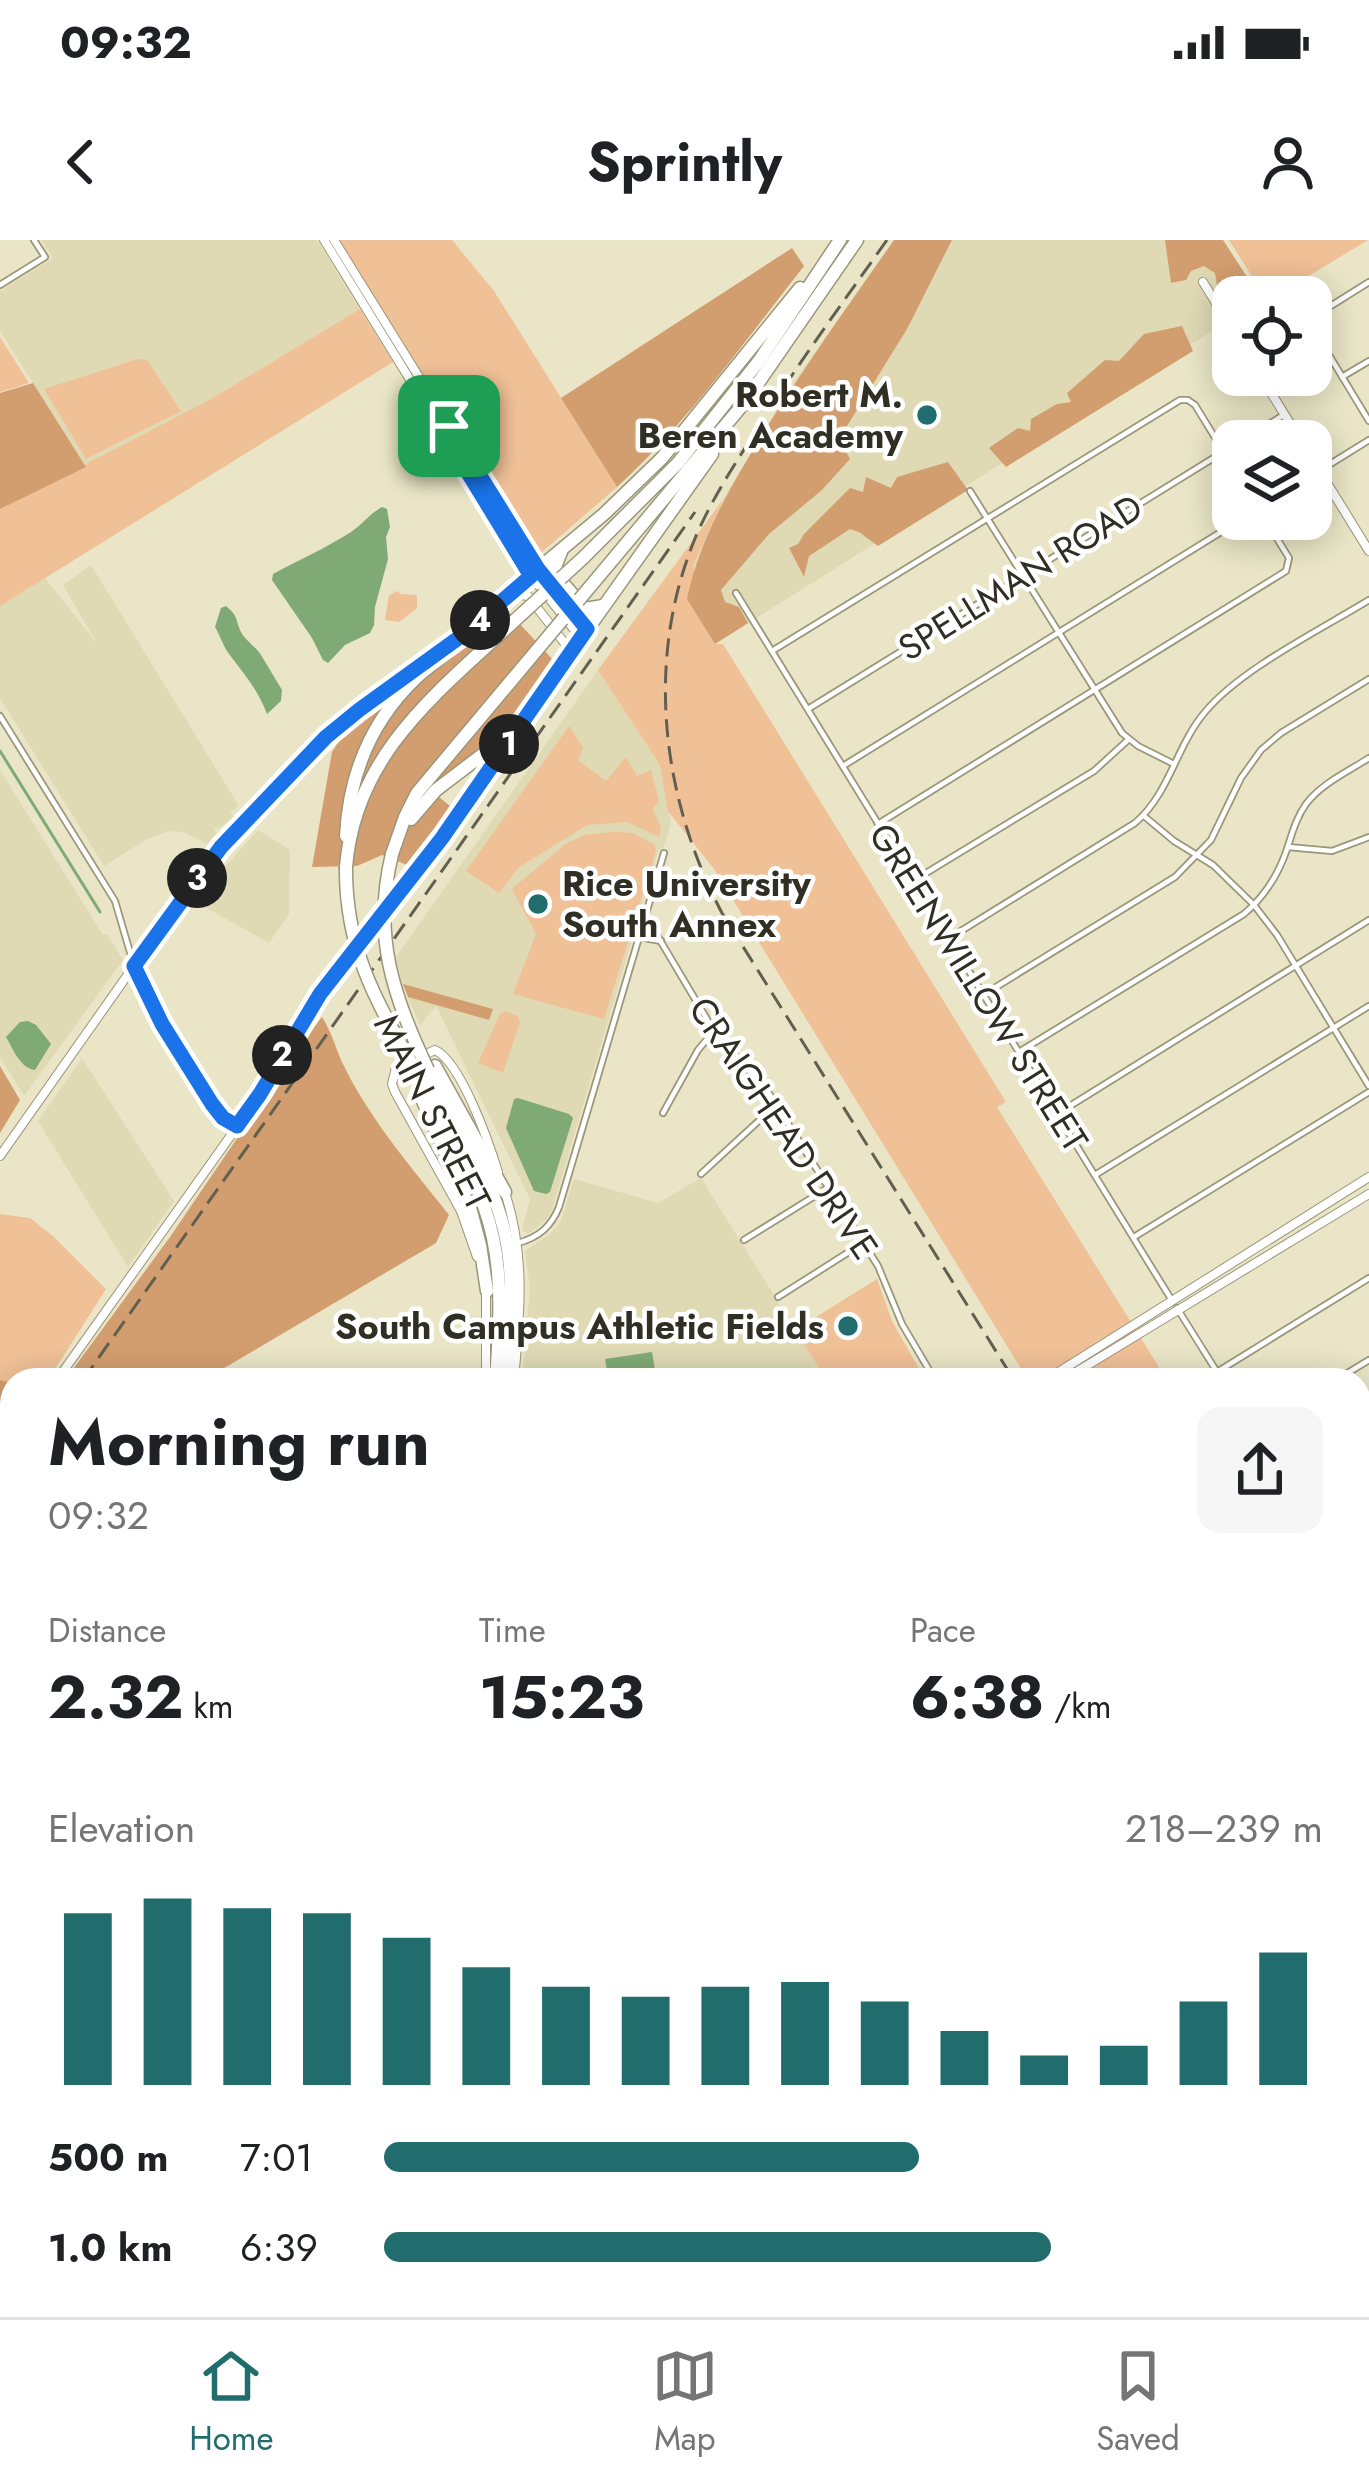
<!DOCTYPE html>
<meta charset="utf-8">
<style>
body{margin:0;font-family:Jost,sans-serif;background:#f6f6f6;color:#202124;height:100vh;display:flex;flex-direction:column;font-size:45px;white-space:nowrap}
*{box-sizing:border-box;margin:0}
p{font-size:39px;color:#757577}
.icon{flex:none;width:66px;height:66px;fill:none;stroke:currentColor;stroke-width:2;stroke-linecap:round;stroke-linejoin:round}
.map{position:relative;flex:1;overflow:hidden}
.side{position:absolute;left:0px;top:1128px;width:1371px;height:951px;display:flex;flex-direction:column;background:#fff;border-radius:36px 36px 0 0;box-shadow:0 6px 30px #0003}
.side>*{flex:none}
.buttons{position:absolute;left:1212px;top:36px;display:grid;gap:24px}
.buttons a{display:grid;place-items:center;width:120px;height:120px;border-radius:24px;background:#fff;box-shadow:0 6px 30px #0003;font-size:60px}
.pin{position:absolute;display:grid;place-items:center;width:102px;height:102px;color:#fff;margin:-51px;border-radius:24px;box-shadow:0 6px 18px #0006}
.km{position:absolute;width:60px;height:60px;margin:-30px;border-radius:50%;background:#222;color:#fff;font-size:33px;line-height:60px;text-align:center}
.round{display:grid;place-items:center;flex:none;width:126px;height:126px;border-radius:24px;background:#f6f6f6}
.head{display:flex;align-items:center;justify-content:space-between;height:204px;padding:0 48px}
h1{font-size:66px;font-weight:700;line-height:90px}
.stats{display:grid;grid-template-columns:repeat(3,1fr);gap:18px;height:204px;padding:12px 48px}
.stats div{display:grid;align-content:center}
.stats b{font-size:60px;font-weight:700}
.stats small{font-size:33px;font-weight:400}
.stats p{font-size:33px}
.chart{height:336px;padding:24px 48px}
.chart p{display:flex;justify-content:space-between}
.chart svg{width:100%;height:216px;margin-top:12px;stroke:#216d6e;stroke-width:6}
ul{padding:0 48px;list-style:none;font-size:39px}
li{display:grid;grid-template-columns:192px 144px 1fr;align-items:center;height:90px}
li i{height:30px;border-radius:15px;background:#216d6e}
.status{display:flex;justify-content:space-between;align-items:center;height:84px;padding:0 60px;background:#fff;direction:ltr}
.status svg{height:33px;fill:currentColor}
header{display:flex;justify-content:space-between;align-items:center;height:156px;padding:0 48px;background:#fff;font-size:54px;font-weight:700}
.menu{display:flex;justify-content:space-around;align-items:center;height:168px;border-top:3px solid #e0e0e0;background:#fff;font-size:33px;color:#757577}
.menu a{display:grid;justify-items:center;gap:6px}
.menu .active{color:#216d6e}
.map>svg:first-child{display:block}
.built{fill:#dfdab4}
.green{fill:#f0c097}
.forest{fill:#d39e6f}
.water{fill:#80aa75}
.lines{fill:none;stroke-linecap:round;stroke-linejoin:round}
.stream{stroke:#80aa75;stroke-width:3}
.street-casing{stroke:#9a967a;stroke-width:8}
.secondary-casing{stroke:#9a967a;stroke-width:10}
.highway-casing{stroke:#9a967a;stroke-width:15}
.street{stroke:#fff;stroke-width:4.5}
.secondary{stroke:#fff;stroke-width:8}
.highway{stroke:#fff;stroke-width:12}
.rail{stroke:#625f4f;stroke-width:3;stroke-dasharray:18 9;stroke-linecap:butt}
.highway-bridge-casing{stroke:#9a967a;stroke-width:15;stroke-linecap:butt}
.highway-bridge{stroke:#fff;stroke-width:12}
.route-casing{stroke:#fff;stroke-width:24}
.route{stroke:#1a73e8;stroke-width:15}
.poi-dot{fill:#216d6e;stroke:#fff;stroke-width:4.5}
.labels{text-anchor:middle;stroke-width:9;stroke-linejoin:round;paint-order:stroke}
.poi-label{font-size:36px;font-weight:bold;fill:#312f24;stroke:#fff;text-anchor:end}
.street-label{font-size:36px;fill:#312f24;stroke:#fff}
</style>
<div class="status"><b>09:32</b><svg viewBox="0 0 49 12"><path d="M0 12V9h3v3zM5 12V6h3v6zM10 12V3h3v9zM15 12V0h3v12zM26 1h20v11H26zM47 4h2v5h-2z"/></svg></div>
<header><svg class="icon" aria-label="back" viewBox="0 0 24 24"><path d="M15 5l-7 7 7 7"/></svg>Sprintly<svg class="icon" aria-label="person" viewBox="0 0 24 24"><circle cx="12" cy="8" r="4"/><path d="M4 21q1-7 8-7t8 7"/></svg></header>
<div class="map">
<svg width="1369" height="2077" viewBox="0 0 1369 2077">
<rect width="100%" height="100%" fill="#e9e5c6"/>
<g class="built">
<polygon points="41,0 317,0 360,69 209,160 86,227 0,91 0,51 53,18"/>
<polygon points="894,0 1223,0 1260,57 1233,57 1233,78 715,404 693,326 724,258 794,142"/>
<polygon points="91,325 239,566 230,572 234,578 217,589 213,586 216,593 207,604 184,592 168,591 147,599 104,626 0,458 0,366 45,338 98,405 63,345"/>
<polygon points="598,430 660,525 671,583 664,606 658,612 552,970 545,981 528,994 522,990 530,959 436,766 420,785 402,744 396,717"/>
<polygon points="0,530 103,695 107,694 123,720 24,856 0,817"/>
<polygon points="258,590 290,610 289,674 269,703 194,661"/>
<polygon points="82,818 174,961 128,1027 38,881"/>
<polygon points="701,938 827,1140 522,1140 525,1106 534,1099 532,1085 527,1083 530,1047 525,1011 550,994 561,981 574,939 658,963"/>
<polygon points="12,1312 12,1389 0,1370 0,1336"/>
</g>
<g class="green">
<polygon points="338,0 452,0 494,51 617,247 535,318"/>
<polygon points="1229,0 1368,0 1274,57 1265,57"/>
<polygon points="360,69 393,122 0,366 0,269 209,160"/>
<polygon points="0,97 29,143 0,152"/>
<polygon points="138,119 147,120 181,171 86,219 44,149"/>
<polygon points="724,258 693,326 715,404 723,404 1006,862 997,867 1167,1140 1028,1140 714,629 668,571 660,525 598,430"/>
<polygon points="398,351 400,354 417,355 417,368 399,382 385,380 389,355"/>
<polygon points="569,486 583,508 578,520 606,541 626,517 637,536 651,530 659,561 653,569 661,588 659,597 627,582 587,585 518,628 499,653 466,631"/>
<polygon points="613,592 633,593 655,605 656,611 604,779 513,754 536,694 512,649 564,605 584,595"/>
<polygon points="505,771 518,776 520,782 503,833 478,823 500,774"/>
<polygon points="0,974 30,978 53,996 106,1049 48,1140 12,1140 12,1143 0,1140"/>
<polygon points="877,1039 892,1081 922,1134 910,1140 827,1140 795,1090"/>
<polygon points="1359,1442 1369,1458 1369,1694 1359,1678"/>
<polygon points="0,1896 12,1900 12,1960 0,1957"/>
</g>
<g class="forest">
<path d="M894,0h58l-45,89 -68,110 11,20 -28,31 -53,44 -48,56 4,12 14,5 9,16 -33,21 -28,-45c12,-58 41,-108 72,-159 42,-69 89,-134 135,-200z"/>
<polygon points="1165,0 1223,0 1260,57 1233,57 1233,74 1217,45 1215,33 1204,26 1191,31 1186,40 1171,43"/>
<path d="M792,8l12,18c-60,76 -116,156 -187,221l-56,-89z"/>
<polygon points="1182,86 1193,111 1006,227 989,208 1018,188 1030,191 1031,179 1057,164 1071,162 1067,153 1105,120 1119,121 1144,94"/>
<polygon points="33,143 86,227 0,269 0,153"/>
<polygon points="948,222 968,250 878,306 859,292 850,289 809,316 804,337 789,308 798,304 804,294 850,248 863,252 866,237 891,248 897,237"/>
<polygon points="505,368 555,422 497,499 439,557 456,571 412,627 382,615 357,626 312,627 332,512 344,494 380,467 402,457 427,432"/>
<polygon points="403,744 493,769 489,780 408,757"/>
<path d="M322,777c11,17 14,34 23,51 26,53 68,101 104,147l-13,28 -232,137h-139l105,-143 131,-193z"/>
<polygon points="0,826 20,860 0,893"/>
<polygon points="0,1140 12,1143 12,1299 0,1325"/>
<polygon points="0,1378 12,1396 12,1533 0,1536"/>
<polygon points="12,1573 12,1900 0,1896 0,1580"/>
<polygon points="0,1957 12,1960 12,2067 241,2067 238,2077 0,2077"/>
</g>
<g class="water">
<path d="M382,267l5,2 3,18 -4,10 2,22 -13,48 -1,18 -4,8 -25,12 -17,18 -5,-3 -11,-22 -40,-58 1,-6c26,-14 53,-26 78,-42 12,-8 18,-18 31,-25z"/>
<path d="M226,366c13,11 9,13 15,26 4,8 15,15 20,23 7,12 14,23 21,35l-1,11 -14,13c-10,-26 -23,-40 -38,-60 -6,-8 -9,-19 -14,-27l6,-19z"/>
<path d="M28,781l8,4 15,19 -16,26c-15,-2 -22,-21 -29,-33l14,-15z"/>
<polygon points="518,858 569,874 573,878 550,952 546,954 534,951 506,888 514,859"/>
<polygon points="652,1112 655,1130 608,1137 605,1119"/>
</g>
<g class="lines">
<polyline class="stream" points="0,511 100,672"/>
<defs>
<g id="street">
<polyline points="1369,42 1318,74 1312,87 1369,181"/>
<polyline points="0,45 45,17 34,0"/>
<polyline points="1342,137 1369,121"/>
<polyline points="1241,201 1282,176"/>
<polyline points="1319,231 1369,200"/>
<polyline points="970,251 1122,493 1138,506 1174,524"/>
<polyline points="736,353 1171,1059"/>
<polyline points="772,411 1180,160 1188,160 1195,165 1233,227"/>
<polyline points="808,469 1233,206"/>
<polyline points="0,476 115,661 134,726 162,784 212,864 223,878 237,886"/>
<polyline points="843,526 1242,279"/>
<polyline points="1144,576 1174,601 1213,625 1254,665 1277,695 1369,846"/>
<polyline points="878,584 1286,331 1289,318 1265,279"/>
<polyline points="1288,607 1332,611 1369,597"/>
<polyline points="913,641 1094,531 1128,500"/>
<polyline points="645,675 714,791 768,852 878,1026 902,1084 935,1140"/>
<polyline points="639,697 661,701"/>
<path d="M948,699l187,-116c35,-30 41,-77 70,-111 36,-43 115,-82 164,-112"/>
<polyline points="983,755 1175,637 1211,600 1241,538 1261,510 1281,493 1369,439"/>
<path d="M1019,812l225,-138c21,-18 34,-38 43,-65 5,-15 9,-31 19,-45 15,-20 41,-32 63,-46"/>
<polyline points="663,873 698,810 714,791"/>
<polyline points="1057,874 1369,680"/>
<polyline points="701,934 776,865"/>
<polyline points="1095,935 1369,766"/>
<polyline points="1134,997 1369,852"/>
<polyline points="744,1000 826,949"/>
<path d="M518,1003c21,-6 33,-16 41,-36l105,-354"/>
<polyline points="778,1057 863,1003"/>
<polyline points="1177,1068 1222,1140"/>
<polyline points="1217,1132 1369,1038"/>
<polyline points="917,1140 930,1132"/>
<polyline points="1336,1140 1369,1120"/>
<polyline points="1359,1209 1369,1203"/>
<polyline points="1359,1334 1369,1327"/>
<polyline points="1359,1362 1369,1377"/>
<polyline points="1359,1955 1369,1949"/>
<polyline points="1359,2065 1362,2077"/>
<polyline points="326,2067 332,2077"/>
<polyline points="350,2077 350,2067"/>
<polyline points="793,2077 809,2067"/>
<polyline points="1277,2077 1293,2067"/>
</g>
<g id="secondary">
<polyline points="324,0 531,336 581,398"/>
<polyline points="334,0 538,329 587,390 536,464"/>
<polyline points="1203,42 1233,91"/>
<polyline points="1260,135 1301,201"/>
<polyline points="1311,217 1369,311"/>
<polyline points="513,354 528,356 566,405 563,420"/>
<polyline points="462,395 538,329"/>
<polyline points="0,916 191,645 244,581 326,497 445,407"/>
<path d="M505,952c21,65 15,121 9,188"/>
<path d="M477,1017l-16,-46 -66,-119 -3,-8 4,-16 39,-18c26,12 54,93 63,122"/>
<polyline points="57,1140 261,853 287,804 320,754 442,598 524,481"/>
<polyline points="486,1140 486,1049"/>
<polyline points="1046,1140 1369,937"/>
<polyline points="1063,1140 1369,954"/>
<polyline points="0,1221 12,1204"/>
<polyline points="0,1554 12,1549"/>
<polyline points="0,1568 12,1563"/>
<polyline points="1359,1825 1369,1819"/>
<polyline points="1359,1836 1369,1830"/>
<polyline points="998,2067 1004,2077"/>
<polyline points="943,2077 961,2067"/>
<polyline points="970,2077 987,2067"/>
</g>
<g id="highway">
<polyline points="561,312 555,327 561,341 585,369 603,366"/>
<polyline points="583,318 678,223 759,121 840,0"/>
<polyline points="538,329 604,274 662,218 800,48"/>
<polyline points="599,336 745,162 857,0"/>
<polyline points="587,390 712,214"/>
<polyline points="411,579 436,550 499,502 538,460"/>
<path d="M346,596c3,-60 25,-115 70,-158 16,-15 35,-26 48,-44"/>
<polyline points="392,614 405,577 417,553 537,410"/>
<path d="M346,627c9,-113 91,-174 167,-245"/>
<polyline points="435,826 505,952"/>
<path d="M428,830c32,59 74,120 81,188 5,40 -1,82 -4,122"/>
<path d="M418,835c27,52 63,105 75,163 10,47 6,94 3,142"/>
<polyline points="423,861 471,971 480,1005 487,1051"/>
<polyline points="436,2077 437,2067"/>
<polyline points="447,2077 448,2067"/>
</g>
</defs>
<use href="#street" class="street-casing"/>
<use href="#secondary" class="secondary-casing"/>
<use href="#highway" class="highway-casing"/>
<use href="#street" class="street"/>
<use href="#secondary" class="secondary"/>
<use href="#highway" class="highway"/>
<g class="rail">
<path d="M887,0c-46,65 -93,129 -135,197 -21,33 -43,67 -58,104 -49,121 -32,258 28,372l292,467"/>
<polyline points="83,1140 695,272"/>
<polyline points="0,1258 12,1240"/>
<path d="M12,1306c-12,25 -12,54 0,80"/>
<polyline points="1359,1692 1369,1708"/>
</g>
<defs>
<g id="highway-bridge">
<polyline points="513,382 583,318"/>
<polyline points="537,410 599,336"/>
<path d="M392,614c-20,82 1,141 36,216"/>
<path d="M346,627c-1,84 32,137 72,208"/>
</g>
</defs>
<use href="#highway-bridge" class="highway-bridge-casing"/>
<use href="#highway-bridge" class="highway-bridge"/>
</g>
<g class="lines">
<defs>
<polygon id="route" points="449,186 538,329 587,389 442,598 320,754 260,854 237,886 223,878 212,864 162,784 134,726 221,607 326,497 359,470 464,394 531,336 442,190"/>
</defs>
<use href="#route" class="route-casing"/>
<use href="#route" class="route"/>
</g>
<g class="poi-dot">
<circle cx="927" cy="175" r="12"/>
<circle cx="538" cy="664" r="12"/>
<circle cx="848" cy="1086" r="12"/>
</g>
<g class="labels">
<g class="poi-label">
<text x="903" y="167">Robert M.<tspan x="903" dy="41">Beren Academy</tspan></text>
<text x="562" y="656" text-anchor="start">Rice University<tspan x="562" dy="41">South Annex</tspan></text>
<text x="824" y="1099">South Campus Athletic Fields</text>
</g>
<g class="street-label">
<text transform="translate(1020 337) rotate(-32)" y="13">SPELLMAN ROAD</text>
<text transform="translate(979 747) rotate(58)" y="13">GREENWILLOW STREET</text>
<text transform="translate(433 872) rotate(63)" y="13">MAIN STREET</text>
<text transform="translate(784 888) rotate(56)" y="13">CRAIGHEAD DRIVE</text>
</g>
</g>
</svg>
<div class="buttons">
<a><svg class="icon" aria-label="locate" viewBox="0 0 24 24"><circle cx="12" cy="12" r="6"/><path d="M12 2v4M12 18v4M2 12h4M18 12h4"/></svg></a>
<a><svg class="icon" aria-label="layers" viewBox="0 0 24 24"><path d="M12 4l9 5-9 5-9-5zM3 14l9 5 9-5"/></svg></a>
</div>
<div class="pin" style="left:449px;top:186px;background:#1e9e55"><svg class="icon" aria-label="arrive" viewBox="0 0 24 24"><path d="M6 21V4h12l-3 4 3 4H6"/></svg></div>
<b class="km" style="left:509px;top:504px">1</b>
<b class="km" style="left:282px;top:815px">2</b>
<b class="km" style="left:197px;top:638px">3</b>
<b class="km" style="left:480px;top:380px">4</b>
<section class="side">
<div class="head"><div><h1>Morning run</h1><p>09:32</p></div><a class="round"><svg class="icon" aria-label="share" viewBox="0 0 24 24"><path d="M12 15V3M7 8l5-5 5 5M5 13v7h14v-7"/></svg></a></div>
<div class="stats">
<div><p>Distance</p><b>2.32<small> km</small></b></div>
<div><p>Time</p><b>15:23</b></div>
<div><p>Pace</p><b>6:38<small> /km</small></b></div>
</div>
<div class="chart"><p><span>Elevation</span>218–239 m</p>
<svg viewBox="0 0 160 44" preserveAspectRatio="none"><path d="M5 44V9M15 44V6M25 44V8M35 44V9M45 44V14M55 44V20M65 44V24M75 44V26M85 44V24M95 44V23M105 44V27M115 44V33M125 44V38M135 44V36M145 44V27M155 44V17"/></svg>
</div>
<ul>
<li><b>500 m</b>7:01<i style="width:57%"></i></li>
<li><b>1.0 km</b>6:39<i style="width:71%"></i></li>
</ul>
</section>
</div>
<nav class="menu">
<a class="active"><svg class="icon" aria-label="home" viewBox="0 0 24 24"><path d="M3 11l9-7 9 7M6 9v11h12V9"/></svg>Home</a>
<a><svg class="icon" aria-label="map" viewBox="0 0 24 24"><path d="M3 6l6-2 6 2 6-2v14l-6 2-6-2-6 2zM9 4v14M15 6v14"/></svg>Map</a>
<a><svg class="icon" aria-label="saved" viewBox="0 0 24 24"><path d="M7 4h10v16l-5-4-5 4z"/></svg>Saved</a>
</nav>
